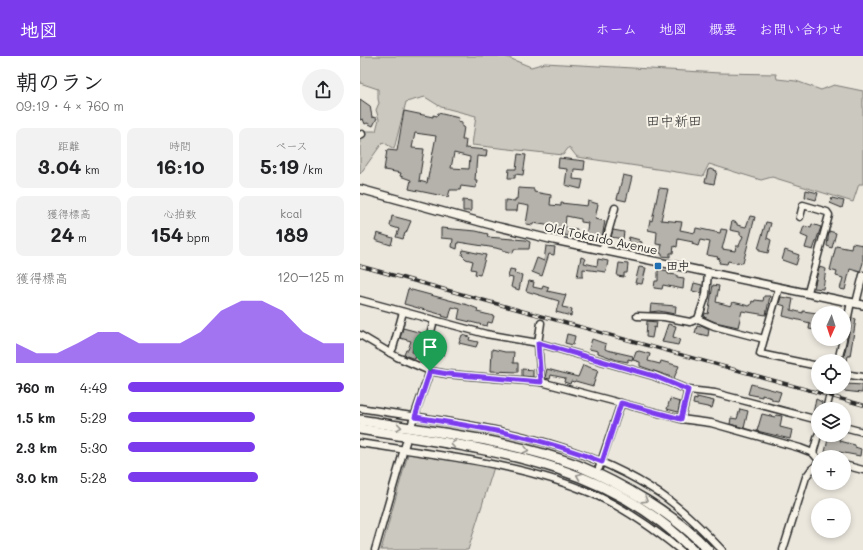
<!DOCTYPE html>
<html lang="ja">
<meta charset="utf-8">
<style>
body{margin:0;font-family:Mali,"Klee One",sans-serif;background:#f2f2f2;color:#202124;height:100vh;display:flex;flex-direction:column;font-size:15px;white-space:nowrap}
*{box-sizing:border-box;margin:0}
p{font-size:13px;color:#757577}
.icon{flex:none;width:22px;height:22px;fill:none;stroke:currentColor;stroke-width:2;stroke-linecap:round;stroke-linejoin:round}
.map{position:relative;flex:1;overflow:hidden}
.drawer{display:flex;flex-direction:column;background:#fff;width:360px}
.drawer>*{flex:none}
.needle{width:26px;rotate:183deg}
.fabs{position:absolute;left:451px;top:250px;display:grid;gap:8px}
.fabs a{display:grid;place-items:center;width:40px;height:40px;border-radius:50%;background:#fff;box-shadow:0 2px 6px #0003;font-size:20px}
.pin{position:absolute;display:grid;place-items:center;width:34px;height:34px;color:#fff;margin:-41px -17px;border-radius:50% 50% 50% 0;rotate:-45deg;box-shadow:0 0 4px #0007}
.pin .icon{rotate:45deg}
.round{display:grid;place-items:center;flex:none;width:42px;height:42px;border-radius:21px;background:#f2f2f2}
.overview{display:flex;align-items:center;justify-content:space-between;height:68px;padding:0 16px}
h1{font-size:22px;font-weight:700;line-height:30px}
.figures{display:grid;grid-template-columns:repeat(3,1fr);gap:6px;height:68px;padding:4px 16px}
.figures div{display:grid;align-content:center;border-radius:8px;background:#f2f2f2;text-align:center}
.figures b{font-size:20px;font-weight:700}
.figures small{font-size:11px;font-weight:400}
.figures p{font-size:11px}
.chart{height:112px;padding:8px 16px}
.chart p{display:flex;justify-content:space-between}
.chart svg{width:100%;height:72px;margin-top:4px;fill:#7c3aed;opacity:.7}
ul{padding:0 16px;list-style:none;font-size:13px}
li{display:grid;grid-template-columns:64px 48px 1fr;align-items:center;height:30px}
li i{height:10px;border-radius:5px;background:#7c3aed}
header{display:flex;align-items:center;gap:24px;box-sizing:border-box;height:56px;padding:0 20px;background:#7c3aed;color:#fff}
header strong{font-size:19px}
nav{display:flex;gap:22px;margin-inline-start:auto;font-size:14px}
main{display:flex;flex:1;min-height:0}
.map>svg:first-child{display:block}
.green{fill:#cbc8bf;stroke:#7b7a75}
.building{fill:#b5b2ab;stroke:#2b2b2b;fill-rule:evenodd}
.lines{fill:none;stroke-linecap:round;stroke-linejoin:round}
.minor-casing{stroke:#2b2b2b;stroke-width:9}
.major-casing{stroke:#2b2b2b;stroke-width:10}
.highway-casing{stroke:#2b2b2b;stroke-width:12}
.minor{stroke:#f7f3e8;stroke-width:6}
.major{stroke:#f7f3e8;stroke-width:7}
.highway{stroke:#f7f3e8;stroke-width:9}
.rail-casing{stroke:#2b2b2b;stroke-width:3.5}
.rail{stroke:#f7f3e8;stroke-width:2;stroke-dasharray:6;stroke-linecap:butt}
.oneway{stroke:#918f8a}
.route-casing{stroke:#fff;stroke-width:8}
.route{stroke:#7c3aed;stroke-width:5}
.poi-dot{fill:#1f6fb2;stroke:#f7f3e8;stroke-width:1.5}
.labels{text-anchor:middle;stroke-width:4;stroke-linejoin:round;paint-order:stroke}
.street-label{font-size:12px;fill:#2b2b2b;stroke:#f7f3e8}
.poi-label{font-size:12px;font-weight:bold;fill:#2b2b2b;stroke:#f7f3e8;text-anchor:start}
.quarter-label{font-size:14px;fill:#2b2b2b;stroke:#f7f3e8}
</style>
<header>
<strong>地図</strong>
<nav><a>ホーム</a><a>地図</a><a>概要</a><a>お問い合わせ</a></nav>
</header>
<main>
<section class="drawer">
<div class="overview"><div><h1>朝のラン</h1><p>09:19 · 4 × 760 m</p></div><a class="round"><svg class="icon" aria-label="share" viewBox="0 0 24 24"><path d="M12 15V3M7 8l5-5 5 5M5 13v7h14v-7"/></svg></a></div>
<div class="figures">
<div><p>距離</p><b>3.04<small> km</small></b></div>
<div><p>時間</p><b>16:10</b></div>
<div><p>ペース</p><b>5:19<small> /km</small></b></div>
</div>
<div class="figures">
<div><p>獲得標高</p><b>24<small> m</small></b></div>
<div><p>心拍数</p><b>154<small> bpm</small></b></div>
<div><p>kcal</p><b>189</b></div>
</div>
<div class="chart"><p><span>獲得標高</span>120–125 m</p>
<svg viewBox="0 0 160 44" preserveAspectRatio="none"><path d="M0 44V32L10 38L20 38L30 32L40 25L50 25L60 32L70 32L80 32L90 25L100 12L110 6L120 6L130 12L140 25L150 32L160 32V44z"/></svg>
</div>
<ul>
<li><b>760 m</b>4:49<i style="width:100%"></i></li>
<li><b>1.5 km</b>5:29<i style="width:59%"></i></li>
<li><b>2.3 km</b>5:30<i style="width:59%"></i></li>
<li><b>3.0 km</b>5:28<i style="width:60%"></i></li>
</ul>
</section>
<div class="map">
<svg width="503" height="494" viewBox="0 0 503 494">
<rect width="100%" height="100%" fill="#ebe7dd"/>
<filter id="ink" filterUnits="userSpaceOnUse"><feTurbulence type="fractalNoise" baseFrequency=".025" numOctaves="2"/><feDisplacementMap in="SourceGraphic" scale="8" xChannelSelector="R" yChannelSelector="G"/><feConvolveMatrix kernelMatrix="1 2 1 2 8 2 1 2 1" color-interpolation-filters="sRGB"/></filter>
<g filter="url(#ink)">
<g class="green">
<polygon points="0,0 144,0 171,11 185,7 360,17 416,18 417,23 436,25 461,34 474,29 503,35 503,128 499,128 493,146 412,121 401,124 349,108 343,120 217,101 209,91 203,99 112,89 116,60 81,51 65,41 46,46 34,93 23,86 0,118 0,75 16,75 19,63 16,54 19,47 18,43 18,33 0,27"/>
<polygon points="48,398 134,411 108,494 21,494"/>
</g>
<g class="building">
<polygon points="0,43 10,50 12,61 17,62 13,70 7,67 5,68 3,63 0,64"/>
<path d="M44,55l29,6v-2l4,1 1,-3 21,5 -1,3 4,1v5h2l-2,13h4l-1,8 22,2 -1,7 -9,-1 -2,24h2l-1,8 -15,-2 -1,4h-10l-2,7 -39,-8 2,-9 -11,-4 1,-3 -17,-3 3,-20 10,1zM55,77l21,3 -9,47 -8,-2 5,-32 -12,-1zM94,97l16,4 -1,12 -18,-1z"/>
<polygon points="158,98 166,99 163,119 155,118 155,122 148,122 149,113 156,113"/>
<polygon points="199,102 225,105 224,114 214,113 213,123 223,124 221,133 205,129 207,113 198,112"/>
<polygon points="350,113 357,115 354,128 345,126 348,114"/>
<polygon points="263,119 272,121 266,145 257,143"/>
<polygon points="158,132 174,133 174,136 191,139 190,149 201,150 201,147 227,150 228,145 238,148 235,163 245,165 242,182 226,180 228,167 221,166 221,163 206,160 205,171 217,173 216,181 197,178 198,171 173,167 173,169 166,168 169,150 158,148 157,155 145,155 145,144 155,145 155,143 157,143"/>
<polygon points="299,132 308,133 301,164 322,166 320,174 335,177 336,172 360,177 361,173 367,174 362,193 375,195 376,190 379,190 383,180 380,179 380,176 370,174 372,165 377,167 377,169 386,171 390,160 395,161 383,207 377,206 377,207 368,205 367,208 359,207 360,203 357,202 358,201 347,199 350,186 340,184 338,190 332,188 333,186 318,183 317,191 314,190 313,197 310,197 310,201 302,200 302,198 300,197 302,189 296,188 297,176 288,174 290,164 292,165"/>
<polygon points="446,134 458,137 456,144 445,141"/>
<polygon points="472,142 484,145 482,152 470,147"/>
<polygon points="103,144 111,145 111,155 103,155"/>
<polygon points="32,160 51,165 46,177 45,177 43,183 36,181 39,173 30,170"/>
<polygon points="406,166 411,167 407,182 411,184 408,197 400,195 400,193 398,193"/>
<polygon points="452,168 461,171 453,194 445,192 448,182 441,179 444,170 451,172"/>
<polygon points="81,172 116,175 128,178 127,181 166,184 170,186 169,193 154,193 153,197 136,192 98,186 97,193 92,191 93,183 81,182"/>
<polygon points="253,174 264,176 263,183 251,181"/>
<polygon points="469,175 476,177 472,192 467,190"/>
<polygon points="17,177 33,182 31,189 15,184"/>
<polygon points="269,181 280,184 279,185 282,186 281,192 267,191"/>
<polygon points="492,187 503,189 503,207 500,216 490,213 485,234 480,233 483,222 476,220 477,216 470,214 476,190 491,193"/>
<polygon points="186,190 195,191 194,199 189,198 182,220 172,216 177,202 184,205"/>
<polygon points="103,194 126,199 120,219 115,218 116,214 111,213 113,205 106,203 102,199"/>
<polygon points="425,194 439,199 436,209 422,204"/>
<polygon points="221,201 226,203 224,207 237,210 238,203 248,205 246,216 223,213 223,221 217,221"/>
<polygon points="259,207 268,208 267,217 264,217 264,221 257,220"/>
<polygon points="279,211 286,212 282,228 275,227"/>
<polygon points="459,211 466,213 463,233 454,232"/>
<polygon points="150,213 155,214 154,217 162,219 159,234 151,231 153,222 148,221"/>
<polygon points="298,213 308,215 308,218 317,219 317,221 324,222 323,233 303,229 302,233 294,232 295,225 298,225"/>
<polygon points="169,225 174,226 173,231 182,233 183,229 189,231 187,235 206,239 202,251 212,253 211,260 196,256 199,245 166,235"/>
<polygon points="334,227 342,229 342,237 332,235"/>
<polygon points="353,229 359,230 356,246 371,250 373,246 389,250 391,249 392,245 394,246 395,244 403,245 404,240 410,240 406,259 382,255 378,271 355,266 344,261 345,257 348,258"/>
<polygon points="48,233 108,249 118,253 117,256 134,260 132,267 128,266 127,270 98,263 100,253 92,251 89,262 82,260 83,259 44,248"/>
<polygon points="421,241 433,243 431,254 443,257 443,255 457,257 454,274 449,273 450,267 423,260 425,250 419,248"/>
<polygon points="291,248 316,250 315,258 299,255 290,256"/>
<polygon points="492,262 496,263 490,300 488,300 487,305 483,305"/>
<polygon points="287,265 297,266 296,272 294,271 292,282 286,281"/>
<polygon points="308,268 316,270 313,281 320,283 318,289 302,286"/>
<polygon points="341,269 349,273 348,280 335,277 337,270 341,271"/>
<polygon points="43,272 62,277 59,287 55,286 52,296 57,297 55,303 44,299 46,294 48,294 51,285 40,282"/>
<polygon points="207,278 215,280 213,289 205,287"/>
<polygon points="102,279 110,281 109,284 118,286 116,291 99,287"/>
<polygon points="232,283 246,288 245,293 247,294 273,300 272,304 268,303 268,306 257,304 238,297 238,295 229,293"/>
<polygon points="74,287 86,290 84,299 71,295"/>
<polygon points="132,293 145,296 154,296 153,307 158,307 158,316 131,315"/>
<polygon points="279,295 290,298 288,305 300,308 301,305 319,310 314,322 280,310 280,306 273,304 276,296"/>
<polygon points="223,309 238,314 233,330 215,325 214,326 211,325 210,328 204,326 205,322 191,319 190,323 185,322 187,313 218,321"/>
<polygon points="162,313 173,314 173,321 162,320"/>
<polygon points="391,328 421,336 418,345 412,344 412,342 402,339 402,341 388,338"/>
<polygon points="485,328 503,329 502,337 484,335"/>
<polygon points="337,341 354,345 352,352 333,348 334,343 337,344"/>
<polygon points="310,343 320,346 318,356 307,353"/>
<polygon points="456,343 462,346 461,353 458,353 458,358 453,357"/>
<polygon points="380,353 388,355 384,372 370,368 371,362 377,363"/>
<polygon points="402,358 415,361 416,359 422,360 420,371 432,374 430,383 397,375"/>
<polygon points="469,379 482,379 480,385 495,389 495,391 501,393 500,400 479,396 478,399 465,396"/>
</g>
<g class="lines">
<defs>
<g id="minor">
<polyline points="0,79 2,78"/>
<polyline points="440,161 443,149 467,156 469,159 448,236"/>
<polyline points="243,194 255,152"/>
<polyline points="0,244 126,278 178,287 294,320 328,334 355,337 458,364"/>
<polyline points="496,247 503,219"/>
<polyline points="277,260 304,261 330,266 338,263 354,270 404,283 400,298 458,310"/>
<polyline points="338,263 346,239 348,217"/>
<polyline points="0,279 37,301 70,315 87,318 181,326 321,363 351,367 440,392 453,397 458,403"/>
<polyline points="484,280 491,246"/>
<polyline points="404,283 419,232"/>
<polyline points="67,291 74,264"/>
<polyline points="30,297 33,292 43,256"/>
<polyline points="478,305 483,283"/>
<polyline points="484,318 503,321"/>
<polyline points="181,326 178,287 181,267"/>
<path d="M0,352c99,16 204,25 291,80 27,16 50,40 71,62"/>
<polyline points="466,353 472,331"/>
<polyline points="321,363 328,334"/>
<polyline points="52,367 70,315"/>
<polyline points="484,371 503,376"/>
<path d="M0,387c76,12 160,20 231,50 32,14 62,35 89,57"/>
<polyline points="453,397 458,379"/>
<polyline points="484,409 503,414"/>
<polyline points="239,412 261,347"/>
<polyline points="15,494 46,386"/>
<polyline points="423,494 446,421 451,414 458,408"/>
</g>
<polyline id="major" points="0,133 135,170 194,184 503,249"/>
<g id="highway">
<path d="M0,364c72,12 148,19 217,45 24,10 47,22 70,36 22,14 43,29 61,49"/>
<path d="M0,373c120,20 242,29 333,121"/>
</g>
</defs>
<use href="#minor" class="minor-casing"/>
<use href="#major" class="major-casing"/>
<use href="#highway" class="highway-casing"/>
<use href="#minor" class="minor"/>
<use href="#major" class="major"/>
<use href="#highway" class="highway"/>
<defs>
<polyline id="rail" points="0,210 503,349"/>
</defs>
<use href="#rail" class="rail-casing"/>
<use href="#rail" class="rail"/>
</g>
<defs><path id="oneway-chevron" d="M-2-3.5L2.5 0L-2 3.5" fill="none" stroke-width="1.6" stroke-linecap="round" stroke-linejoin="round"/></defs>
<g class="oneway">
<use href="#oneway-chevron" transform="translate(39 371) rotate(9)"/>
<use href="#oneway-chevron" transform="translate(93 388) rotate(-171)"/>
<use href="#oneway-chevron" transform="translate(166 394) rotate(14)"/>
<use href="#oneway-chevron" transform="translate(219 420) rotate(-158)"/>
<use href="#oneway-chevron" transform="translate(285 444) rotate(32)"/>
</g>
</g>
<g class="lines" filter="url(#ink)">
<defs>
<path id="route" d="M178,287l116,33 34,14 -7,29 -60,-16 -19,59c-60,-25 -123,-35 -187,-45l15,-46 18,3 93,8z"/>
</defs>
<use href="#route" class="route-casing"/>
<use href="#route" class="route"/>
</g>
<rect class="poi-dot" x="294" y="206" width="8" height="8" rx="2"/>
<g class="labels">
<g class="street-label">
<text transform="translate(241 183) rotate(12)" y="4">Old Tokaido Avenue</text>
</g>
<g class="poi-label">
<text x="306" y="214">田中</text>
</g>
<g class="quarter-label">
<text x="314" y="70">田中新田</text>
</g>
</g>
</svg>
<div class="fabs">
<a><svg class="needle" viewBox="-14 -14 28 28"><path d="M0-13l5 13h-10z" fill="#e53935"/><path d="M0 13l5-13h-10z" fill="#757577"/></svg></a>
<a><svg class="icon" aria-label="locate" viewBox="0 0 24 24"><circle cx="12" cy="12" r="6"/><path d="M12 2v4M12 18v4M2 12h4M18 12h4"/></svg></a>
<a><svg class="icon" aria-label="layers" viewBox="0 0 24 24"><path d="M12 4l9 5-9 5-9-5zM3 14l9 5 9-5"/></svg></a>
<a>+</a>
<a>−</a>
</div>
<div class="pin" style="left:70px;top:315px;background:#1e9e55"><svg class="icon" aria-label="arrive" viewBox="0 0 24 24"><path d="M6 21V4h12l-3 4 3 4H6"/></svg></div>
</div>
</main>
